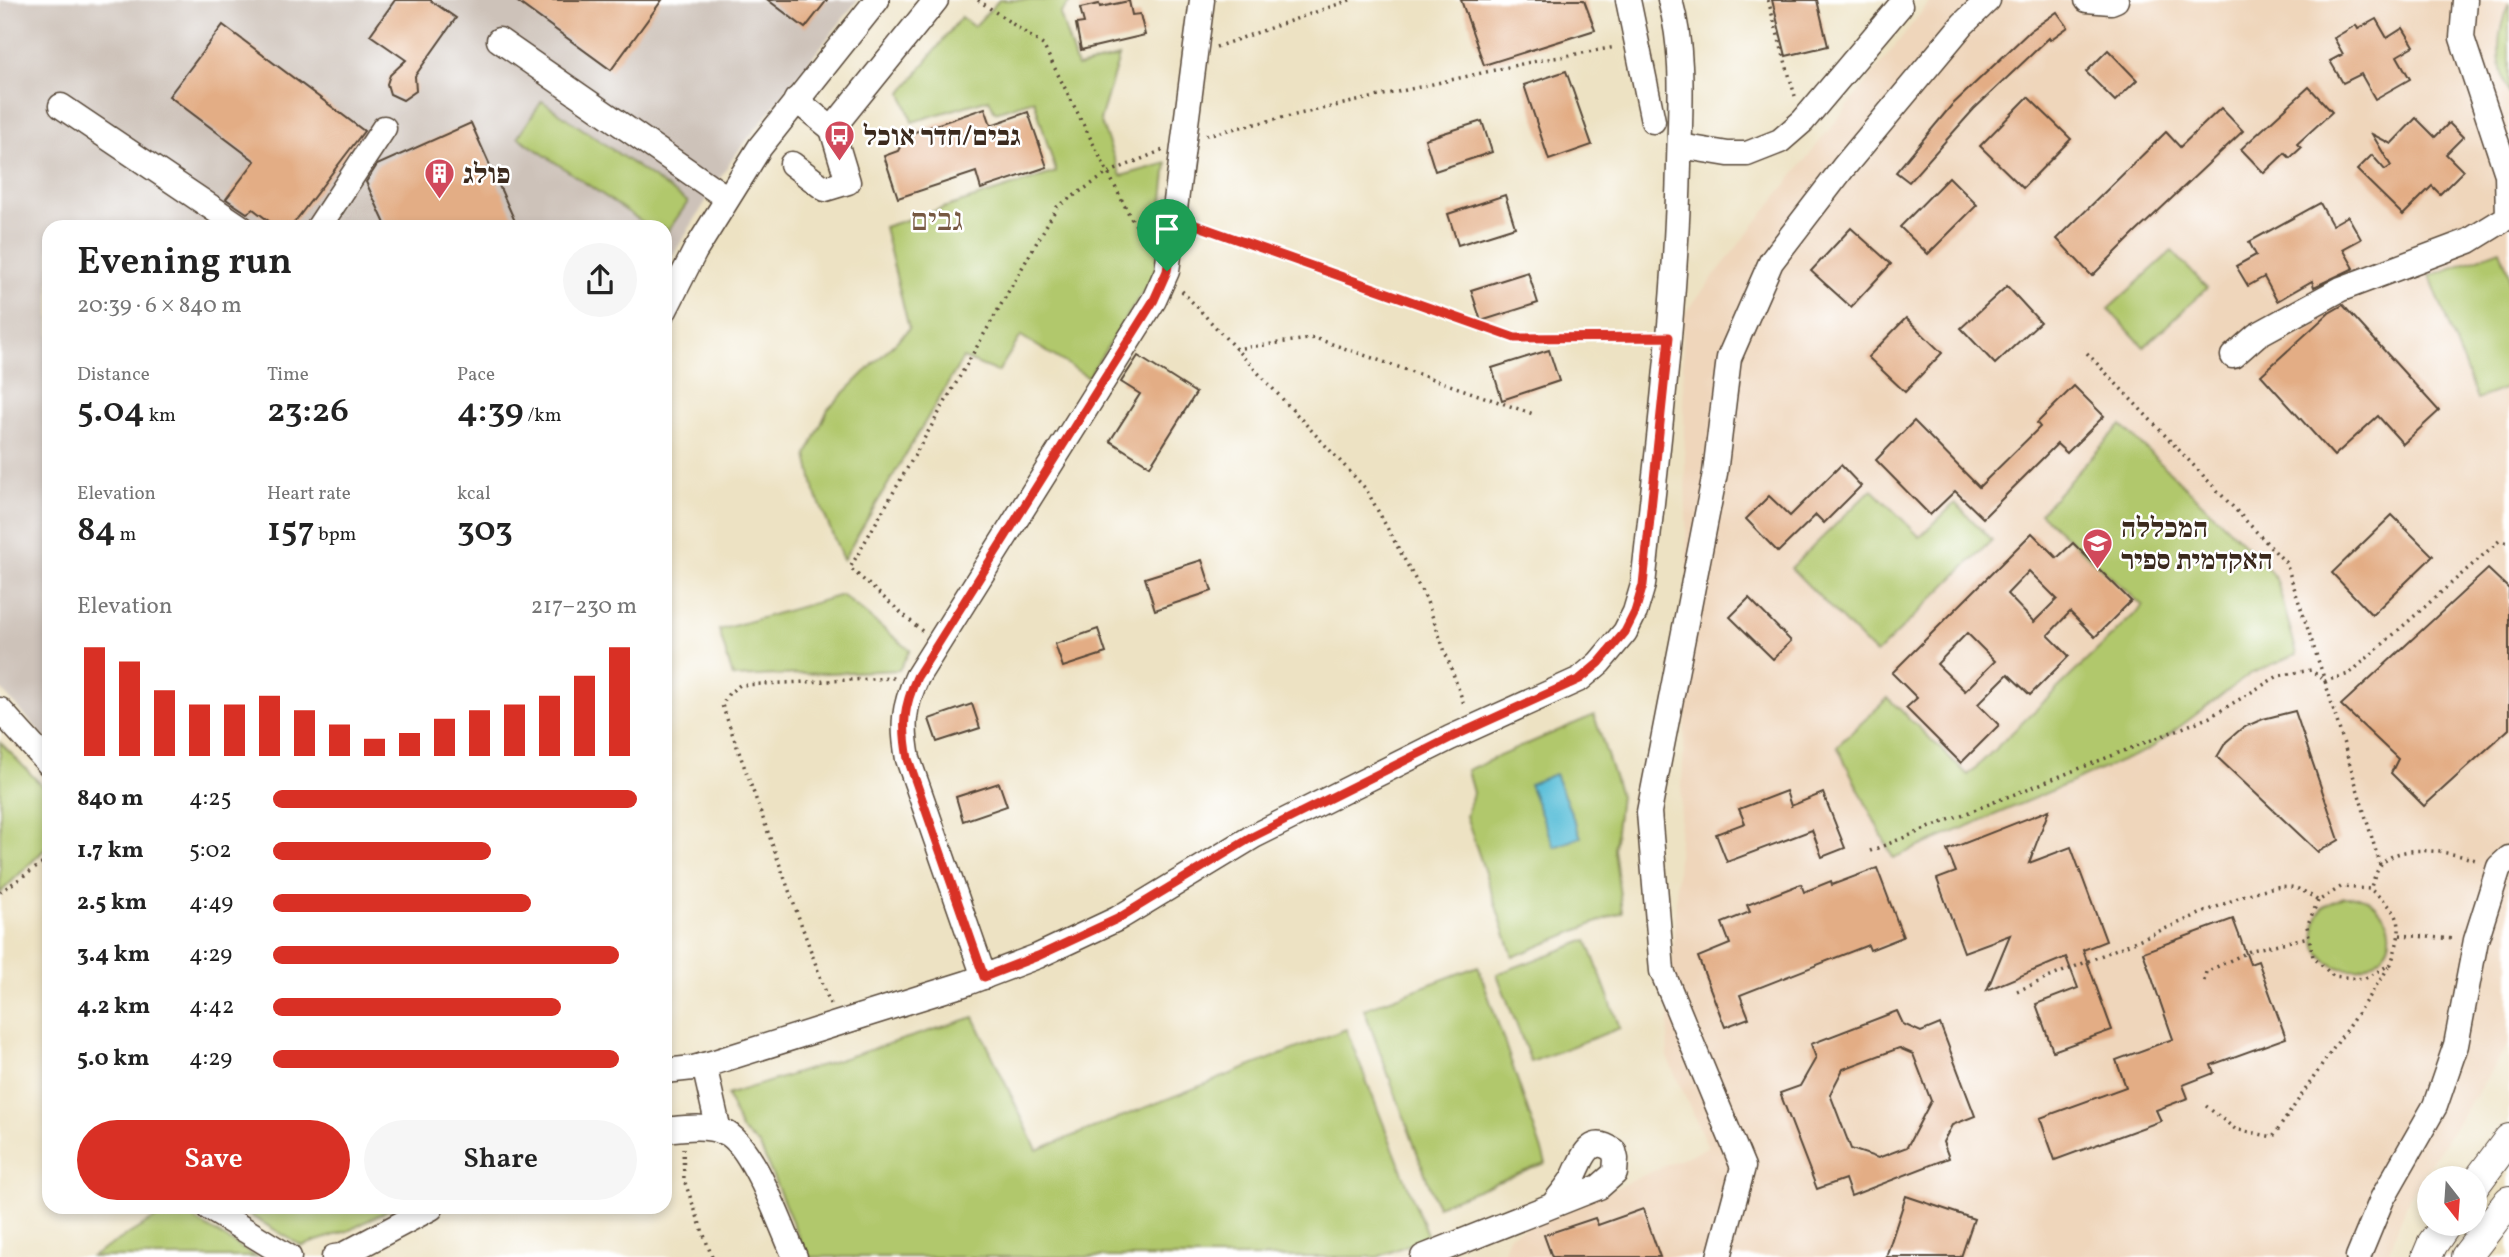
<!DOCTYPE html>
<meta charset="utf-8">
<style>
body{margin:0;font-family:Vollkorn,"Frank Ruhl Libre",serif;background:#f6f6f6;color:#222;height:100vh;display:flex;flex-direction:column;font-size:26px;white-space:nowrap}
*{box-sizing:border-box;margin:0}
p{font-size:23px;color:#767676}
.icon{flex:none;width:38px;height:38px;fill:none;stroke:currentColor;stroke-width:2;stroke-linecap:round;stroke-linejoin:round}
.map{position:relative;flex:1;overflow:hidden}
.drawer{position:absolute;left:42px;top:220px;width:630px;height:994px;display:flex;flex-direction:column;background:#fff;border-radius:21px;box-shadow:0 4px 10px #0003}
.drawer>*{flex:none}
.needle{width:46px;rotate:163deg}
.buttons{position:absolute;left:2417px;top:1166px;display:grid;gap:14px}
.buttons a{display:grid;place-items:center;width:70px;height:70px;border-radius:50%;background:#fff;box-shadow:0 4px 10px #0003;font-size:35px}
.pin{position:absolute;display:grid;place-items:center;width:60px;height:60px;color:#fff;margin:-72px -30px;border-radius:50% 50% 50% 0;rotate:-45deg;box-shadow:0 0 7px #0007}
.pin .icon{rotate:45deg}
.round{display:grid;place-items:center;flex:none;width:74px;height:74px;border-radius:37px;background:#f6f6f6}
.headline{display:flex;align-items:center;justify-content:space-between;height:119px;padding:0 35px}
h1{font-size:38px;font-weight:600;line-height:52px}
.metrics{display:grid;grid-template-columns:repeat(3,1fr);gap:10px;height:119px;padding:7px 35px}
.metrics div{display:grid;align-content:center}
.metrics b{font-size:35px;font-weight:600}
.metrics small{font-size:19px;font-weight:400}
.metrics p{font-size:19px}
.chart{height:196px;padding:14px 35px}
.chart p{display:flex;justify-content:space-between}
.chart svg{width:100%;height:126px;margin-top:7px;stroke:#d93025;stroke-width:6}
.primary-button{display:flex;gap:14px;margin-top:auto;padding:14px 35px}
.primary-button a{flex:1;height:80px;border-radius:42px;background:#d93025;color:#fff;font-size:28px;font-weight:600;line-height:80px;text-align:center}
.primary-button a+a{background:#f6f6f6;color:#222}
ul{padding:0 35px;list-style:none;font-size:23px}
li{display:grid;grid-template-columns:112px 84px 1fr;align-items:center;height:52px}
li i{height:18px;border-radius:9px;background:#d93025}
.map>svg:first-child{display:block}
.built{fill:#efd6bb}
.industrial{fill:#cdc2b9}
.green{fill:#b1c86c;stroke:#767945;stroke-width:2}
.water{fill:#5bbfd9;stroke:#4b747c;stroke-width:2}
.building{fill:#e3ad85;fill-rule:evenodd}
.lines{fill:none;stroke-linecap:round;stroke-linejoin:round}
.minor-casing{stroke:#564637;stroke-width:27}
.major-casing{stroke:#564637;stroke-width:32}
.path{stroke:#564637;stroke-width:3.5;stroke-dasharray:2 5;stroke-linecap:butt}
.minor{stroke:#fff;stroke-width:24}
.major{stroke:#fff;stroke-width:30}
.route-casing{stroke:#fff;stroke-width:14}
.route{stroke:#d93025;stroke-width:9}
.labels{text-anchor:middle;stroke-width:5;stroke-linejoin:round;paint-order:stroke}
.poi-label{font-size:28px;font-weight:bold;fill:#3b2a1e;stroke:#fff;text-anchor:start}
.quarter-label{font-size:32px;fill:#765842;stroke:#fff}
</style>
<div class="map">
<svg width="2509" height="1257" viewBox="0 0 2509 1257">
<rect width="100%" height="100%" fill="#fff"/>
<filter id="ink" filterUnits="userSpaceOnUse"><feTurbulence type="fractalNoise" baseFrequency=".0143" numOctaves="2"/><feDisplacementMap in="SourceGraphic" scale="14" xChannelSelector="R" yChannelSelector="G"/><feConvolveMatrix kernelMatrix="1 2 1 2 8 2 1 2 1" color-interpolation-filters="sRGB"/></filter>
<filter id="wash" filterUnits="userSpaceOnUse"><feTurbulence type="fractalNoise" baseFrequency=".00686" numOctaves="4" result="noise"/><feDisplacementMap in="SourceGraphic" scale="28" xChannelSelector="R" yChannelSelector="G"/><feGaussianBlur stdDeviation="1.57" result="paint"/><feColorMatrix in="noise" values="0 0 0 0 0 0 0 0 0 0 0 0 0 0 0 0 0 1.4 0 .05"/><feComposite in="paint" operator="in"/></filter>
<g filter="url(#wash)">
<rect width="100%" height="100%" fill="#ede2c3"/>
<polygon class="built" points="1931,0 2509,0 2509,1044 2409,1197 2387,1257 1502,1257 1509,1235 1708,1147 1667,1057 1689,655 1682,317"/>
<polygon class="industrial" points="0,0 858,0 732,159 665,268 665,228 49,228 49,742 0,688"/>
<g class="green">
<polygon points="999,0 1072,0 1060,14 1077,67 1119,57 1100,120 1121,176 1167,163 1155,273 1088,377 1021,336 998,372 963,358 843,560 815,492 807,455 828,409 909,329 884,227 1056,172 1034,100 995,112 989,99 912,122 902,93 961,17 974,27"/>
<path d="M2509,2v93c-14,-34 -13,-60 0,-93z"/>
<polygon points="542,101 688,202 665,235 665,228 650,227 518,137"/>
<polygon points="2500,250 2509,274 2509,387 2477,399 2430,276"/>
<polygon points="2172,251 2207,288 2144,347 2108,309"/>
<polygon points="2121,425 2263,562 2277,581 2297,654 2250,674 2150,749 1893,858 1837,746 1888,698 1968,775 2143,606 2040,513"/>
<polygon points="1872,489 1920,537 1955,503 1992,540 1876,654 1791,568"/>
<polygon points="842,595 910,650 899,670 733,677 719,630"/>
<polygon points="1594,715 1620,795 1614,849 1622,912 1513,957 1466,816 1473,793 1467,770"/>
<polygon points="0,742 49,793 49,845 0,893"/>
<path d="M2344,897c6,0 15,-1 21,1 6,2 13,10 17,15 30,37 -28,77 -60,44 -11,-11 -9,-38 2,-50 5,-4 14,-7 20,-10z"/>
<polygon points="1587,940 1620,1028 1531,1062 1497,974"/>
<polygon points="1478,966 1546,1163 1437,1206 1364,1009"/>
<polygon points="974,1017 1037,1150 1346,1029 1428,1237 1378,1257 807,1257 760,1146 741,1130 727,1095"/>
<polygon points="172,1208 176,1208 256,1257 91,1257"/>
<polygon points="238,1208 392,1208 350,1230 302,1246"/>
</g>
<polygon class="water" points="1555,774 1581,837 1554,847 1529,784"/>
<g id="blocks">
<g class="building">
<polygon points="395,0 430,0 456,18 415,76 416,91 403,100 390,94 387,84 390,75 406,60 370,35"/>
<polygon points="515,0 662,0 611,70"/>
<polygon points="768,0 827,0 805,28"/>
<polygon points="1461,0 1584,0 1595,30 1484,65"/>
<polygon points="1772,0 1817,0 1828,46 1786,56"/>
<polygon points="1129,1 1132,15 1140,14 1145,35 1081,50 1076,24 1084,23 1080,8 1099,4 1100,7"/>
<polygon points="2057,12 2068,27 2050,40 2049,38 1974,109 1909,182 1896,172 1951,106 2030,31"/>
<polygon points="2376,19 2387,38 2403,28 2414,46 2397,56 2410,79 2375,99 2361,74 2343,83 2330,61 2343,54 2334,38 2356,25 2358,29"/>
<polygon points="223,25 364,131 290,228 278,228 253,209 247,213 226,199 255,161 169,96"/>
<polygon points="2108,50 2137,80 2115,101 2086,72"/>
<polygon points="1566,71 1592,145 1549,160 1524,85"/>
<polygon points="2309,87 2332,112 2297,144 2301,148 2290,158 2285,153 2264,173 2241,149"/>
<polygon points="2028,97 2071,139 2023,188 1980,146"/>
<polygon points="985,108 991,125 1028,112 1047,167 981,189 976,172 898,198 884,156 898,151 906,135"/>
<polygon points="2221,108 2243,131 2135,233 2092,276 2057,239 2166,132 2180,147"/>
<polygon points="2416,118 2435,137 2449,123 2463,137 2446,154 2463,171 2440,194 2432,186 2403,215 2357,170 2372,155 2385,170 2391,166 2372,134 2391,144"/>
<polygon points="1482,121 1492,152 1435,171 1425,139"/>
<polygon points="471,123 518,228 387,228 366,182 377,165"/>
<polygon points="1949,177 1977,205 1928,254 1900,227"/>
<polygon points="1505,195 1515,227 1458,245 1448,214"/>
<polygon points="2320,203 2332,225 2348,216 2361,239 2343,249 2354,268 2314,287 2312,281 2277,301 2264,277 2248,286 2236,266 2256,255 2249,242"/>
<polygon points="1851,228 1891,264 1851,307 1811,271"/>
<polygon points="1528,272 1538,303 1481,321 1471,290"/>
<polygon points="2007,286 2040,322 1995,364 1961,328"/>
<polygon points="2343,305 2439,411 2403,444 2378,416 2334,456 2261,375 2329,313"/>
<polygon points="1906,318 1942,353 1905,392 1868,357"/>
<polygon points="1549,350 1559,381 1502,400 1492,368"/>
<polygon points="1138,356 1196,393 1150,466 1110,441 1140,394 1121,382"/>
<polygon points="2074,386 2104,416 2067,453 2057,444 1983,518 1955,491 1930,515 1876,460 1914,421 1979,487 2040,427 2037,423"/>
<polygon points="1841,465 1861,486 1824,523 1816,515 1778,552 1746,519 1769,496 1790,516"/>
<polygon points="2392,515 2433,556 2372,615 2332,573"/>
<path d="M2032,533l25,25 16,-15 58,58 -36,36 -25,-25 -22,23 21,21 -39,39 -22,-21 -30,30 21,21 -38,38 -55,-55 11,-10 -25,-25zM2029,571l28,28 -23,23 -27,-28zM1967,633l28,28 -30,30 -28,-27z"/>
<polygon points="1202,560 1212,591 1155,610 1145,578"/>
<polygon points="2488,569 2509,589 2509,729 2424,806 2391,773 2398,759 2341,705"/>
<polygon points="1749,598 1791,641 1773,659 1730,617"/>
<polygon points="1098,629 1106,653 1063,667 1055,644"/>
<polygon points="972,704 980,728 937,742 929,719"/>
<polygon points="2295,711 2339,840 2318,852 2217,757 2226,742 2242,728 2263,719"/>
<polygon points="999,783 1007,806 963,821 956,797"/>
<polygon points="1786,791 1791,806 1823,793 1845,848 1822,857 1812,830 1727,862 1716,834 1745,823 1739,809"/>
<polygon points="2049,810 2029,863 2071,847 2106,941 2083,950 2112,1030 2053,1051 2036,1004 2078,988 2066,957 1987,990 2010,935 1964,952 1937,879 1956,872 1947,850"/>
<polygon points="1877,868 1903,937 1870,950 1868,945 1740,995 1749,1018 1725,1027 1698,957 1730,944 1722,923 1750,912 1747,905 1801,884 1804,892 1831,881 1832,885"/>
<polygon points="2233,919 2250,964 2258,961 2286,1038 2211,1065 2214,1073 2183,1085 2188,1098 2156,1110 2161,1121 2055,1160 2040,1118 2126,1087 2116,1060 2173,1039 2143,952"/>
<path d="M1897,1011l6,13 18,8 19,-8 35,92 -23,9 -9,17 6,16 -98,38 -6,-17 -28,10 -37,-96 20,-7 16,-28 -5,-14zM1899,1048l14,6 18,47 -24,46 -29,11 -27,-9 -21,-55 13,-25z"/>
<polygon points="1906,1196 1974,1219 1961,1257 1886,1257"/>
<polygon points="1643,1209 1660,1257 1552,1257 1544,1235 1595,1218 1598,1225"/>
</g>
</g>
</g>
<g filter="url(#ink)">
<use href="#blocks" fill-opacity="0" stroke="#564637" stroke-width="2"/>
<g class="lines">
<defs>
<g id="minor">
<polyline points="1628,0 1653,121"/>
<polyline points="2087,0 2111,2 2116,0"/>
<polyline points="499,40 727,198"/>
<polyline points="796,100 832,129 936,0"/>
<polyline points="61,106 242,228"/>
<polyline points="1680,146 1728,154 1747,154 1780,141 1803,121 1900,6"/>
<polyline points="792,164 825,189 848,182 832,129"/>
<polyline points="318,228 384,128"/>
<polyline points="665,310 695,251 760,147 877,0"/>
<polyline points="2233,356 2257,335 2341,289 2469,241 2508,217 2507,174 2462,38 2465,0"/>
<polyline points="0,710 49,764"/>
<path d="M984,977l-76,-218c-6,-33 -5,-51 9,-82l237,-377 13,-29 35,-271"/>
<polyline points="704,1065 719,1131"/>
<path d="M665,1071l28,-3 22,-6 252,-79 71,-27 79,-37 137,-83 196,-98 130,-59 19,-16 26,-31 10,-20 8,-27c15,-140 33,-280 36,-421 1,-55 6,-111 -9,-164"/>
<path d="M665,1130c20,-2 39,-5 59,2 28,10 58,97 71,125"/>
<polyline points="209,1208 289,1257"/>
<polyline points="334,1257 341,1256 431,1208"/>
<path d="M1423,1257l176,-70 16,-14 1,-14 -2,-8c-26,-19 -32,10 -41,27 -6,10 -14,18 -20,27"/>
<polyline points="1719,1257 1743,1167 1662,971 1649,812 1715,473 1729,358 1771,262 1843,168 1963,24 1988,0"/>
<polyline points="2358,1257 2382,1199 2435,1106 2456,1045 2476,940 2499,867 2509,858"/>
</g>
<g id="major">
<polyline points="2474,1186 2509,1139"/>
<polyline points="2427,1257 2432,1245 2447,1223"/>
<polyline points="2466,1257 2509,1201"/>
</g>
</defs>
<use href="#minor" class="minor-casing"/>
<use href="#major" class="major-casing"/>
<g class="path">
<polyline points="978,0 1043,45 1131,218 1149,245"/>
<polyline points="1768,0 1795,96"/>
<polyline points="1216,47 1350,0"/>
<polyline points="1206,135 1526,63 1616,47"/>
<polyline points="1194,225 1515,338 1650,337"/>
<polyline points="1182,291 1366,489 1426,599 1465,707"/>
<polyline points="1235,349 1315,338 1536,415"/>
<polyline points="2087,353 2286,563 2325,681 2349,674 2499,541 2509,543"/>
<polyline points="922,631 850,568 1057,207 1108,173 1163,150"/>
<polyline points="1870,851 2210,717 2278,676 2311,670 2325,681 2380,865"/>
<polyline points="0,892 49,859"/>
<path d="M2318,901l-11,25 6,31 20,19 31,3 27,-15c13,-41 13,-48 -21,-75"/>
<polyline points="2400,935 2454,939"/>
<polyline points="2204,981 2206,972 2252,950 2309,937"/>
<path d="M2017,991l228,-96c31,-9 46,-16 73,6l23,-14 29,2c3,-7 5,-15 9,-21 18,-29 74,-15 100,-7"/>
<polyline points="830,1004 722,705 729,693 740,685 894,678"/>
<polyline points="2206,1106 2235,1129 2273,1137 2391,964"/>
<polyline points="683,1148 684,1180 712,1257"/>
</g>
<use href="#minor" class="minor"/>
<use href="#major" class="major"/>
</g>
</g>
<g class="lines" filter="url(#ink)">
<defs>
<path id="route" d="M1176,218l339,120 154,-1 -26,248 -8,27 -10,20 -26,31 -19,16 -130,59 -196,98 -137,83 -79,37 -54,21 -76,-218c-6,-33 -5,-51 9,-82l237,-377 13,-29z"/>
</defs>
<use href="#route" class="route-casing"/>
<use href="#route" class="route"/>
</g>
<defs>
<symbol id="bus-pin" viewBox="-11 -11 22 30"><path d="M0 17L-7.5 6A9.5 9.5 0 1 1 7.5 6Z" fill="#d1495b" stroke="#fff"/><path d="M-5-6H5V4H4V6H2V4H-2V6H-4V4H-5ZM-3.5-4V0h7V-4ZM-3.5 1.2v1.5H-2V1.2ZM2 1.2v1.5H3.5V1.2Z" fill="#fff"/></symbol>
<symbol id="building-pin" viewBox="-11 -11 22 30"><path d="M0 17L-7.5 6A9.5 9.5 0 1 1 7.5 6Z" fill="#d1495b" stroke="#fff"/><path d="M-4-6H4V6H1V3H-1V6H-4ZM-2.5-4.3h1.7v1.8h-1.7ZM.8-4.3h1.7v1.8H.8ZM-2.5-1h1.7V.8h-1.7ZM.8-1h1.7V.8H.8Z" fill="#fff"/></symbol>
<symbol id="university-pin" viewBox="-11 -11 22 30"><path d="M0 17L-7.5 6A9.5 9.5 0 1 1 7.5 6Z" fill="#d1495b" stroke="#fff"/><path d="M0-5L7-2L0 1L-7-2ZM-4 1L0 2.5L4 1V4Q0 6-4 4Z" fill="#fff"/></symbol>
</defs>
<g fill-rule="evenodd">
<use href="#bus-pin" x="822" y="118" width="35" height="47"/>
<use href="#building-pin" x="422" y="156" width="35" height="47"/>
<use href="#university-pin" x="2080" y="526" width="35" height="47"/>
</g>
<g class="labels">
<g class="poi-label">
<text x="863" y="145">גבים/חדר אוכל</text>
<text x="463" y="183">פולג</text>
<text x="2121" y="537">המכללה<tspan x="2121" dy="32">האקדמית ספיר</tspan></text>
</g>
<g class="quarter-label">
<text x="937" y="230">גבים</text>
</g>
</g>
</svg>
<div class="buttons">
<a><svg class="needle" viewBox="-14 -14 28 28"><path d="M0-13l5 13h-10z" fill="#e53935"/><path d="M0 13l5-13h-10z" fill="#767676"/></svg></a>
</div>
<div class="pin" style="left:1167px;top:271px;background:#1e9e55"><svg class="icon" aria-label="arrive" viewBox="0 0 24 24"><path d="M6 21V4h12l-3 4 3 4H6"/></svg></div>
<section class="drawer">
<div class="headline"><div><h1>Evening run</h1><p>20:39 · 6 × 840 m</p></div><a class="round"><svg class="icon" aria-label="share" viewBox="0 0 24 24"><path d="M12 15V3M7 8l5-5 5 5M5 13v7h14v-7"/></svg></a></div>
<div class="metrics">
<div><p>Distance</p><b>5.04<small> km</small></b></div>
<div><p>Time</p><b>23:26</b></div>
<div><p>Pace</p><b>4:39<small> /km</small></b></div>
</div>
<div class="metrics">
<div><p>Elevation</p><b>84<small> m</small></b></div>
<div><p>Heart rate</p><b>157<small> bpm</small></b></div>
<div><p>kcal</p><b>303</b></div>
</div>
<div class="chart"><p><span>Elevation</span>217–230 m</p>
<svg viewBox="0 0 160 44" preserveAspectRatio="none"><path d="M5 44V6M15 44V11M25 44V21M35 44V26M45 44V26M55 44V23M65 44V28M75 44V33M85 44V38M95 44V36M105 44V31M115 44V28M125 44V26M135 44V23M145 44V16M155 44V6"/></svg>
</div>
<ul>
<li><b>840 m</b>4:25<i style="width:100%"></i></li>
<li><b>1.7 km</b>5:02<i style="width:60%"></i></li>
<li><b>2.5 km</b>4:49<i style="width:71%"></i></li>
<li><b>3.4 km</b>4:29<i style="width:95%"></i></li>
<li><b>4.2 km</b>4:42<i style="width:79%"></i></li>
<li><b>5.0 km</b>4:29<i style="width:95%"></i></li>
</ul>
<div class="primary-button"><a>Save</a><a>Share</a></div>
</section>
</div>
